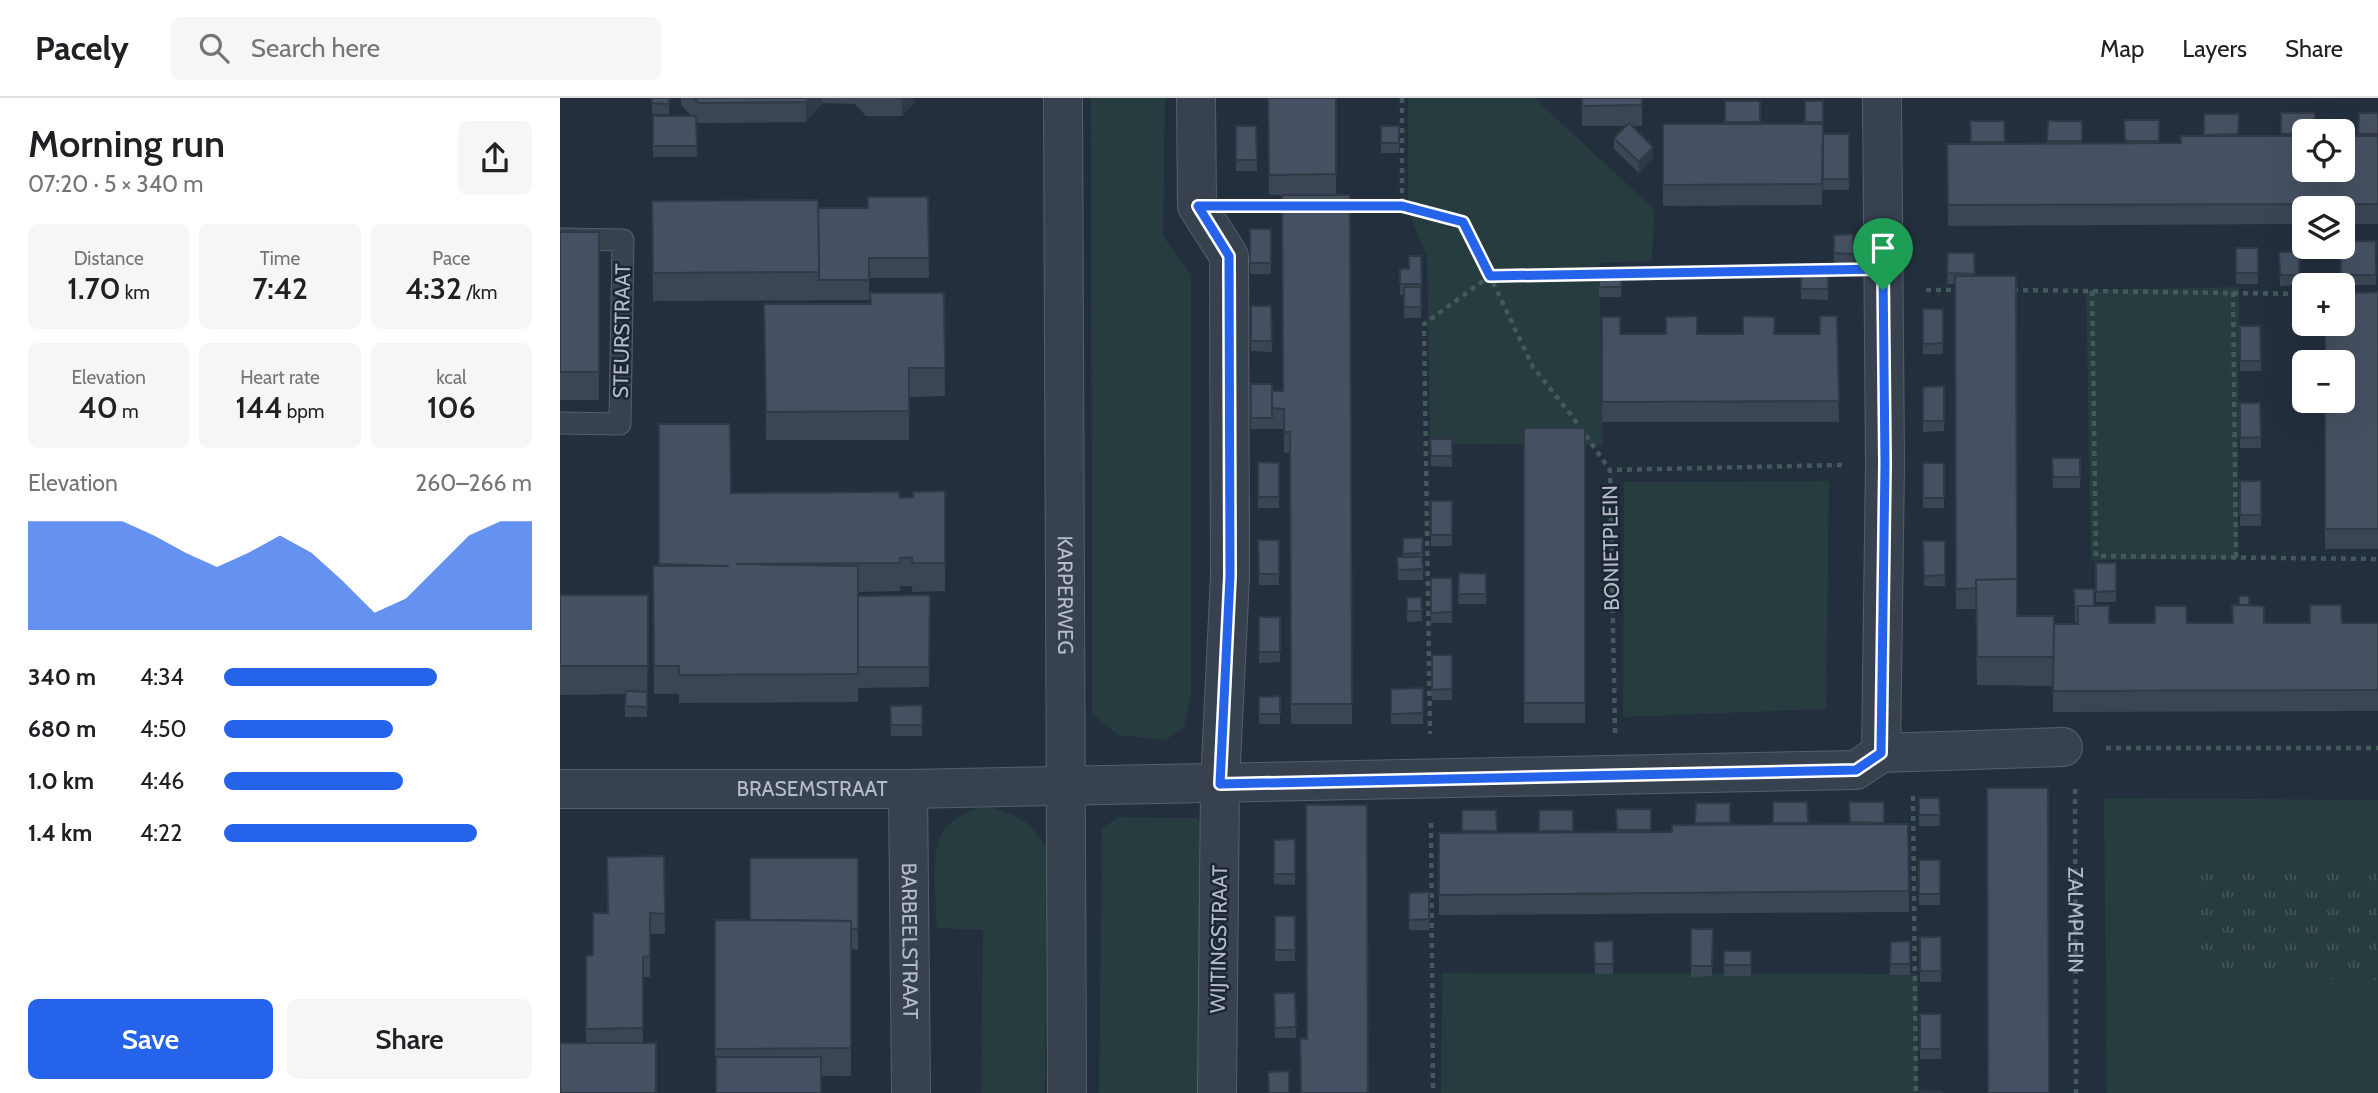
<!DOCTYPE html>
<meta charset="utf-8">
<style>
body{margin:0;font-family:Cabin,sans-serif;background:#f6f6f6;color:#202124;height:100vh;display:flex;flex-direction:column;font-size:26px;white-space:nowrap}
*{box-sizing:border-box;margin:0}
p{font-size:23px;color:#757577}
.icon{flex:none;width:38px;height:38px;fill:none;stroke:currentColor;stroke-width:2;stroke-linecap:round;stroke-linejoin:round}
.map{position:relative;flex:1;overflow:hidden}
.side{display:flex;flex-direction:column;background:#fff;width:560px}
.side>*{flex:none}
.buttons{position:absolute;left:1732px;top:21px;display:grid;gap:14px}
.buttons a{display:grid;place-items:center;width:63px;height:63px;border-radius:10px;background:#fff;box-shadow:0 7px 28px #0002;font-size:35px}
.pin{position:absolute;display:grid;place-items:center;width:60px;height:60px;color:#fff;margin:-72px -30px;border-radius:50% 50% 50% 0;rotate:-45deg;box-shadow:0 0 7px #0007}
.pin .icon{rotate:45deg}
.round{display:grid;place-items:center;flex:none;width:74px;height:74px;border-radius:10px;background:#f6f6f6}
.summary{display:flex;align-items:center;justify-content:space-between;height:119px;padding:0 28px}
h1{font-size:38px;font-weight:600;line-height:52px}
.metrics{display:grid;grid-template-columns:repeat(3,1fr);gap:10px;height:119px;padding:7px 28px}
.metrics div{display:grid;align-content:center;border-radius:10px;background:#f6f6f6;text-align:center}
.metrics b{font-size:30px;font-weight:600}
.metrics small{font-size:19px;font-weight:400}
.metrics p{font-size:19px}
.chart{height:196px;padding:14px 28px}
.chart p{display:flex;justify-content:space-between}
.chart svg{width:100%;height:126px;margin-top:7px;fill:#2563eb;opacity:.7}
.cta{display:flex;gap:14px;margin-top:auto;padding:14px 28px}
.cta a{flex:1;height:80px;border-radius:10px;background:#2563eb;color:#fff;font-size:28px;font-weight:600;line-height:80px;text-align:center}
.cta a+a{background:#f6f6f6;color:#202124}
ul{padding:0 28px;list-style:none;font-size:23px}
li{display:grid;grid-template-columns:112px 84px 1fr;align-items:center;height:52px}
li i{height:18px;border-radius:9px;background:#2563eb}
header{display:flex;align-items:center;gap:42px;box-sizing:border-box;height:98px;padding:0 35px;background:#fff;border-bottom:2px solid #e0e0e0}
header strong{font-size:33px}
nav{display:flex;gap:38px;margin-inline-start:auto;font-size:24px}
.search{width:490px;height:63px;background:#f6f6f6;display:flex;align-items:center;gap:18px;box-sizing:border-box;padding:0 24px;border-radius:10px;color:#757577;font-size:26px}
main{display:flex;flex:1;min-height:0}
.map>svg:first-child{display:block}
.grass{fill:#263c3f}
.park{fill:url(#park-tufts)}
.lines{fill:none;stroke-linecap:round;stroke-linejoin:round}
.service-casing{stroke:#565f6c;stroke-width:23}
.minor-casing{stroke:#565f6c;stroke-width:40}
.path{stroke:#44595c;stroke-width:4.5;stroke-dasharray:5 5;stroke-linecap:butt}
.service{stroke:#38414e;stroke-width:21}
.minor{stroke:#38414e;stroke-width:38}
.wall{fill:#3b4654}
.shaded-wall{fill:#303945}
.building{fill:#455162;stroke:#303945;stroke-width:2}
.route-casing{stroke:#fff;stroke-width:14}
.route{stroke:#2563eb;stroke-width:9}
.labels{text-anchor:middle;stroke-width:5;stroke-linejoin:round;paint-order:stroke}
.street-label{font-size:21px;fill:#b4bcc9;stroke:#1d2633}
</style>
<header>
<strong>Pacely</strong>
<div class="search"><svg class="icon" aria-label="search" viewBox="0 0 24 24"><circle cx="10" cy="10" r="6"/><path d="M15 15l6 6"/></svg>Search here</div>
<nav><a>Map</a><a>Layers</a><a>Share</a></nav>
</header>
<main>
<section class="side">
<div class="summary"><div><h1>Morning run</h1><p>07:20 · 5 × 340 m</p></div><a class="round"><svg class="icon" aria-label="share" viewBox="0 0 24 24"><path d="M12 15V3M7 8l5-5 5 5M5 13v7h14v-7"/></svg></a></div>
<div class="metrics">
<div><p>Distance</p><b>1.70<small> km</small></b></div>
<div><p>Time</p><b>7:42</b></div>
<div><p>Pace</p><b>4:32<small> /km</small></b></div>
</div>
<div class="metrics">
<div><p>Elevation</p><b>40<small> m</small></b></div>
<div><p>Heart rate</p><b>144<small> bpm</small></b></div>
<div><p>kcal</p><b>106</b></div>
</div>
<div class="chart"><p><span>Elevation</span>260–266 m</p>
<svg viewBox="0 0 160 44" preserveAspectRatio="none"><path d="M0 44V6L10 6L20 6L30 6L40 11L50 17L60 22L70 17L80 11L90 17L100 27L110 38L120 33L130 22L140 11L150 6L160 6V44z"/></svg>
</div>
<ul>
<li><b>340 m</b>4:34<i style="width:69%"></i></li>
<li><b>680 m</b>4:50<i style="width:55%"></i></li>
<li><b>1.0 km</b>4:46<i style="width:58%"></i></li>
<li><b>1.4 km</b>4:22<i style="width:82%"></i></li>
</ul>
<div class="cta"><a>Save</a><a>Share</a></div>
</section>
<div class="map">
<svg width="1818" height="995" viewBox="0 0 1818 995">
<defs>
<pattern id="park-tufts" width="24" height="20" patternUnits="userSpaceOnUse" patternTransform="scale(1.75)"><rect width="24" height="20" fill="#263c3f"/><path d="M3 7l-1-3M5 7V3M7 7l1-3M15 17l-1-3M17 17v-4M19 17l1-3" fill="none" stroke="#435659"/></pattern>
</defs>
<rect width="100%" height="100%" fill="#242f3e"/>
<g class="grass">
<polygon points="531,0 605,0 603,138 631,177 631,598 624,630 605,642 558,637 532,616"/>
<polygon points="848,0 974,0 1094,111 1092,163 1039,165 1043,347 870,346 867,158 848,113"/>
<polygon points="1679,189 1678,461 1531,462 1526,192"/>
<polygon points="1269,383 1266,611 1063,619 1064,384"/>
<polygon points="1544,700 1818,702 1818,995 1547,995"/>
<path d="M426,708l23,7 20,11 17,23 -1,246h-64l2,-163 -46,-2c-1,-25 -8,-77 7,-98 10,-14 27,-19 42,-24z"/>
<polygon points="558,719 636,720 647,729 638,995 539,995 542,731"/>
<polygon points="882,875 1358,876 1357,995 881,995"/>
</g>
<polygon class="park" points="1637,767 1818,768 1818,882 1634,880"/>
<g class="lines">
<defs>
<polyline id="service" points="0,141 63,142 60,326 0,325"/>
<g id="minor">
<path id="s2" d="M503,0l4,995"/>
<polyline points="636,0 637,108 669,158 670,478 660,686 657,995"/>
<polyline points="1321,655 1503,649"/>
<path id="s3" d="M0,691h348l948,-19 25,-17 4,-289 -3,-366"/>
<path id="s4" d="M348,691l3,304"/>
</g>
</defs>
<use href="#service" class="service-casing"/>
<use href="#minor" class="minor-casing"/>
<g class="path">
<polyline points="842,0 842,108 903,124 930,178 864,226 870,636"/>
<polyline points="689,108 726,108"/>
<polyline points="787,108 842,108"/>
<polyline points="1059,175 1246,172"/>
<polyline points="1043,176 930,178 973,269 1012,318 1050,372"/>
<polyline points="1366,192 1399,192"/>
<polyline points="1453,192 1745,196"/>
<polyline points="1532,193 1536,458 1818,461"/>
<polyline points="1673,194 1676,460"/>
<polyline points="1055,635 1050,372 1282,367"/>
<polyline points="1546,650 1818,650"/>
<path id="s1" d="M1515,691l1,304"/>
<polyline points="1353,698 1356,995"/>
<polyline points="871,725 873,995"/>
</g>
<use href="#service" class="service"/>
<use href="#minor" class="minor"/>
</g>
<g class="wall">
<rect x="92" y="0" width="17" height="16"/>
<polygon points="121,0 354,0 354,5 342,18 306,18 295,6 262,5 246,24 139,25 136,22 137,59 93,59 93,18 132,18 121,7"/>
<polygon points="708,0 776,0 776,97 709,97"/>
<polygon points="1022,0 1082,0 1082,28 1072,28 1093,59 1079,75 1054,51 1054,40 1066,28 1022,28"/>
<polygon points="1165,3 1200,3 1200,26 1245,26 1245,3 1263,3 1262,107 1103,108 1103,26 1165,26"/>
<polygon points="1721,15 1745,33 1745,72 1798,38 1799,15 1818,15 1818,126 1783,126 1783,110 1745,110 1745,126 1388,128 1387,46 1411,46 1410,23 1444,23 1445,46 1487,45 1488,23 1522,23 1522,45 1564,45 1564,22 1599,22 1599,45 1620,45 1644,38 1644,16 1679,16 1679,38 1721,38"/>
<polygon points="676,28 696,28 697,73 676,73"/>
<rect x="821" y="28" width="18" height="27"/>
<rect x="1263" y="36" width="26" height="56"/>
<polygon points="790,97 792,626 731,626 730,354 724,355 724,331 691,331 691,286 712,293 723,293"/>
<polygon points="368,99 369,180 309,180 309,202 93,203 92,103 258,110 308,110"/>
<rect x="690" y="131" width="21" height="45"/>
<rect x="0" y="134" width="39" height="168"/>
<polygon points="1293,136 1294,166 1274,166 1274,137"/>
<polygon points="1816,143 1816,187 1781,187 1780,149"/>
<rect x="1676" y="150" width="22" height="36"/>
<polygon points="1719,154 1740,154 1739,187 1720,188"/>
<polygon points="1388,155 1414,155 1415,178 1457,518 1494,526 1518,526 1518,524 1515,524 1514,491 1534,508 1549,525 1673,525 1689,507 1704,525 1818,525 1818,613 1493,614 1493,588 1417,587 1416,511 1396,511 1395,186 1387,186"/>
<polygon points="861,158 861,220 844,220 844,197 840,197 840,171 849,171"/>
<polygon points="1039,170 1062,170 1061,199 1039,199"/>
<polygon points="1241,172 1268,172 1268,202 1241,201"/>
<polygon points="1818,194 1818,451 1765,451 1765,303"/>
<polygon points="384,195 385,298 349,299 349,342 206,342 204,206 310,206"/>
<polygon points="691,208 711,208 712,254 691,253"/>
<rect x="1363" y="211" width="20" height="45"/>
<polygon points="1277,218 1279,324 1042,324 1042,219 1060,236 1260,236"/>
<polygon points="1680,228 1700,228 1701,273 1680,273"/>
<polygon points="1384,288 1384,333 1363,334 1363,289"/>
<polygon points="1680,305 1700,305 1701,350 1680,350"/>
<polygon points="99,326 171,395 340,400 353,399 385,393 385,493 352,494 352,488 340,488 340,493 298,494 298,498 370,497 369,589 298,590 298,581 298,604 119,605 119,596 94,596 93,468 99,468"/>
<rect x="964" y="330" width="61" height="295"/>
<polygon points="870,341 892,341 892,369 871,368"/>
<polygon points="1492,360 1520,360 1520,390 1493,390"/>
<polygon points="698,364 719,365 719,410 698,410"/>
<rect x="1363" y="365" width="21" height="45"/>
<rect x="1680" y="383" width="21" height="45"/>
<rect x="871" y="403" width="21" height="45"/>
<polygon points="843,440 863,440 863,482 838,482 837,459 843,459"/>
<polygon points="698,442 719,442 719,487 699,487"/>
<polygon points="1363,443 1385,443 1385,488 1364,488"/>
<rect x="1536" y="465" width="20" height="39"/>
<polygon points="899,475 926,476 926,506 898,506"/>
<rect x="871" y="480" width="21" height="45"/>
<polygon points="0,497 88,497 87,619 65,619 65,596 0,597"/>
<polygon points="861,499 862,523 847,524 847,500"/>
<polygon points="699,519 720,519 720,564 699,565"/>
<rect x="872" y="557" width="20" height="45"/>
<polygon points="863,590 863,626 831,626 831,591"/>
<polygon points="720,598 720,626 699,626 699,599"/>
<polygon points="362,607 362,638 331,638 330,608"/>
<polygon points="1359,700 1379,700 1380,728 1359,728"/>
<polygon points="1213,704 1247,704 1248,727 1289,727 1289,704 1324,704 1324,726 1348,726 1349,814 879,817 879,735 902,735 902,712 936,712 937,735 979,735 979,712 1013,712 1013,735 1056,734 1056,711 1091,711 1091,734 1112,734 1135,727 1136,705 1170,705 1170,727 1213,727"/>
<polygon points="735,741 735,787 714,786 714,742"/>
<polygon points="104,758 105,836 90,836 90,879 83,879 83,945 26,945 26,858 33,857 47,815"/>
<polygon points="298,760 298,852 291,851 291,978 155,979 155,822 190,822"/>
<rect x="1359" y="762" width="21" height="45"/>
<polygon points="869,794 869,832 849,832 849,795"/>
<rect x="715" y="818" width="20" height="45"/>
<polygon points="1131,831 1153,831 1152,878 1131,879"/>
<rect x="1360" y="839" width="21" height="45"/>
<polygon points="1053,843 1053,876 1035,876 1034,844"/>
<polygon points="1350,843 1350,877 1330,877 1331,844"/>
<rect x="1164" y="853" width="27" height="25"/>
<polygon points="714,895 735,895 736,940 715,940"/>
<rect x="1360" y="916" width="21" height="45"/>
</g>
<g class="shaded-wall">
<polygon points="250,0 262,0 262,6 246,24 246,4"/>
<polygon points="342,0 354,0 354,5 342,18"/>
<polygon points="1093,49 1093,59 1079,75 1079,64"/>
</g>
<g class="building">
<polygon points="92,0 109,0 109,6 92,5"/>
<polygon points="134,0 250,0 246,4 139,5"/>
<polygon points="708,0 776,0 776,76 709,77"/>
<polygon points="1022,0 1082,0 1082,7 1022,8"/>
<rect x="1165" y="3" width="35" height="21"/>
<rect x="1245" y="3" width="18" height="21"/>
<polygon points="1721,15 1755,15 1755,33 1745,33 1745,36 1721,36"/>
<polygon points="1799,15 1818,15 1818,36 1798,36"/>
<polygon points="1644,16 1679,16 1678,36 1644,37"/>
<polygon points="93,18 136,18 137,48 93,48"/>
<polygon points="1564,22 1599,22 1599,43 1565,43"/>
<polygon points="1410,23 1444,23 1445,44 1411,44"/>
<polygon points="1488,23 1522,23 1522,43 1487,43"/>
<polygon points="1069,25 1093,49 1079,64 1054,40"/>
<polygon points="1103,26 1263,26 1262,86 1103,87"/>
<polygon points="676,28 696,28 697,62 676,62"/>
<rect x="821" y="28" width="18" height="17"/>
<rect x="1263" y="36" width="26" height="45"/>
<polygon points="1620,38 1745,38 1745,72 1783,72 1783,38 1818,38 1818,106 1388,107 1387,46 1621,45"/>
<polygon points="722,97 790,97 792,606 731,606 730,334 724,334 724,311 712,310 712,293 723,293"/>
<polygon points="308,99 368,99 369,160 309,160 309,182 259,182 258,110 308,110"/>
<polygon points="258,102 259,174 93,175 92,103"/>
<rect x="690" y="131" width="21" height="34"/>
<rect x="0" y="134" width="39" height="140"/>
<polygon points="1293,136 1294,156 1274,155 1274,137"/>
<polygon points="1783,143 1816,143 1816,177 1781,177 1780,149 1783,149"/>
<rect x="1676" y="150" width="22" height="25"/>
<polygon points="1719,154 1740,154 1739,177 1720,177"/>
<polygon points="1388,155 1414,155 1415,176 1387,175"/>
<polygon points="849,158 861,158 862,186 840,186 840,171 849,171"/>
<polygon points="1039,170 1062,170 1061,189 1039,189"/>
<rect x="1241" y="172" width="27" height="19"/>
<polygon points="1395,178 1456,178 1457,481 1416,482 1416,490 1396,491"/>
<rect x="844" y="189" width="17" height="20"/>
<polygon points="1818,194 1818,431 1765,431 1765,303 1783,303 1783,264 1765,264 1765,226 1783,226 1783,195"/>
<polygon points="310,195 384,195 385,270 349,270 349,313 206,314 204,206 311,206"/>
<polygon points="691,208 711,208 712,243 691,243"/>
<polygon points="1363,211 1383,211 1383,245 1363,246"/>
<polygon points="1137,218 1137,236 1183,236 1183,218 1215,219 1214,236 1260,236 1260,218 1277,218 1279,303 1042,304 1042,219 1060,219 1060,236 1106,236 1106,219"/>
<polygon points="1680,228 1700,228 1701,263 1680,263"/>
<rect x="691" y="286" width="21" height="34"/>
<polygon points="1384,288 1384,323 1363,323 1363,289"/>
<polygon points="1680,305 1700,305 1701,339 1680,340"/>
<polygon points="99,326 170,326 171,395 339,394 340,400 353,399 353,394 385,393 385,465 352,465 352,459 340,460 340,465 176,466 298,468 298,576 119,577 119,568 94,568 93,468 169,468 99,466"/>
<rect x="964" y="330" width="61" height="275"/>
<polygon points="870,341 892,341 892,358 871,358"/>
<polygon points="1492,360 1520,360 1520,379 1493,379"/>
<polygon points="698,364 719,365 719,399 698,399"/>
<rect x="1363" y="365" width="21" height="35"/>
<rect x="1680" y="383" width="21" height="34"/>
<rect x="871" y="403" width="21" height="34"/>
<polygon points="843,440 863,440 862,455 843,456"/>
<polygon points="698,442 719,442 719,476 699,476"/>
<polygon points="1363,443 1385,443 1385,477 1364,478"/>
<polygon points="837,459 862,459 863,471 838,472"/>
<polygon points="1536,465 1556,465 1556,493 1536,494"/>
<polygon points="899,475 926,476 926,496 898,496"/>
<polygon points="871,480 892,480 892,514 871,515"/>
<polygon points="1457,481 1457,518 1494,518 1494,559 1417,559 1416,482"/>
<polygon points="1514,491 1534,491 1534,508 1518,508 1518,513 1515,513"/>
<rect x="0" y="497" width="88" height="71"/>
<polygon points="370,497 369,569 298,569 298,498"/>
<rect x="1679" y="498" width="10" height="9"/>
<polygon points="861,499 862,513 847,513 847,500"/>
<polygon points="1672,507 1704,508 1704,525 1750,525 1750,507 1781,507 1782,525 1818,525 1818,592 1493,593 1494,526 1518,526 1518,508 1549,508 1549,525 1595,525 1595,508 1626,508 1627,525 1673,525"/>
<rect x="699" y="519" width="21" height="35"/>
<polygon points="872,557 892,557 892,591 872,592"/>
<polygon points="863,590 863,615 831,616 831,591"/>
<polygon points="66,593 87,594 87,609 65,608"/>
<polygon points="720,598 720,616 699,616 699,599"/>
<polygon points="362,607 362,627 331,627 330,608"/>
<polygon points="1427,690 1488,690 1489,995 1428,995"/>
<polygon points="1359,700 1379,700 1380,717 1359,717"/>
<polygon points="1213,704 1247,704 1248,725 1213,725"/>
<polygon points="1289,704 1324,704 1324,725 1290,724"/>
<polygon points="1136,705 1170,705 1170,725 1135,725"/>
<polygon points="746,707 807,707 808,995 741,995 740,940 747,941"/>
<polygon points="1056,711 1091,711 1091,732 1057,732"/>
<polygon points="902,712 936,712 937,733 902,733"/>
<rect x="979" y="712" width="34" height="21"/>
<polygon points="1348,726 1349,793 879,797 879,735 1112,734 1112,727"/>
<polygon points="735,741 735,776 714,776 714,742"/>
<polygon points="104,758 105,816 90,815 90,858 83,859 83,930 26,931 26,858 33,857 33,815 48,815 47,759"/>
<polygon points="190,760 298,760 298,831 291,831 291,823 190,822"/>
<rect x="1359" y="762" width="21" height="34"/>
<polygon points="869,794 869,821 849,822 849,795"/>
<rect x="715" y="818" width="20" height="34"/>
<polygon points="155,822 291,823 291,950 155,951"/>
<polygon points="1131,831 1153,831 1152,868 1131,868"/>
<rect x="1360" y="839" width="21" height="34"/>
<polygon points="1053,843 1053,866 1035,866 1034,844"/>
<polygon points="1350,843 1350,866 1330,866 1331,844"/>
<rect x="1164" y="853" width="27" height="14"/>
<polygon points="714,895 735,895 736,929 715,930"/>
<rect x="1360" y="916" width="21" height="35"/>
<rect x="0" y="945" width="96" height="50"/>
<rect x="156" y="959" width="105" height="36"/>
<polygon points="729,973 729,995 709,995 708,974"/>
<polygon points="1360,993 1382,994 1382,995 1360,995"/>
</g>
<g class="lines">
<defs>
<polygon id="route" points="638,108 842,108 903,124 930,178 1323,171 1325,366 1321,655 1296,672 660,686 670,478 669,158"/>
</defs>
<use href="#route" class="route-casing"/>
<use href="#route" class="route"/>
</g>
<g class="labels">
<g class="street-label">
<text transform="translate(62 233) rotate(-89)" y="7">STEURSTRAAT</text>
<text transform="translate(1051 450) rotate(-91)" y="7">BONIETPLEIN</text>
<text dy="7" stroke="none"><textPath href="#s2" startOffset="497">KARPERWEG</textPath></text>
<text dy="7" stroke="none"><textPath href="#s3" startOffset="252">BRASEMSTRAAT</textPath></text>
<text dy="7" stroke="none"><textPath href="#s1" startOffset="131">ZALMPLEIN</textPath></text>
<text transform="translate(659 841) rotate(-89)" y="7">WIJTINGSTRAAT</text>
<text dy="7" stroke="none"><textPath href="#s4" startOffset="152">BARBEELSTRAAT</textPath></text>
</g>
</g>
</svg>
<div class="buttons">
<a><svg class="icon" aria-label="locate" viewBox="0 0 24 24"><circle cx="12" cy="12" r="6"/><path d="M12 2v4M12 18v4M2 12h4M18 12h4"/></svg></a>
<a><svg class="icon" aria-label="layers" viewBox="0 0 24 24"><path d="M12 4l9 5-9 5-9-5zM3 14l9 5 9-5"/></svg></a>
<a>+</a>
<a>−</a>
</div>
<div class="pin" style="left:1323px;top:192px;background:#1e9e55"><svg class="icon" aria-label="arrive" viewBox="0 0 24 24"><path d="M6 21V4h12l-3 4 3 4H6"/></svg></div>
</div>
</main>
